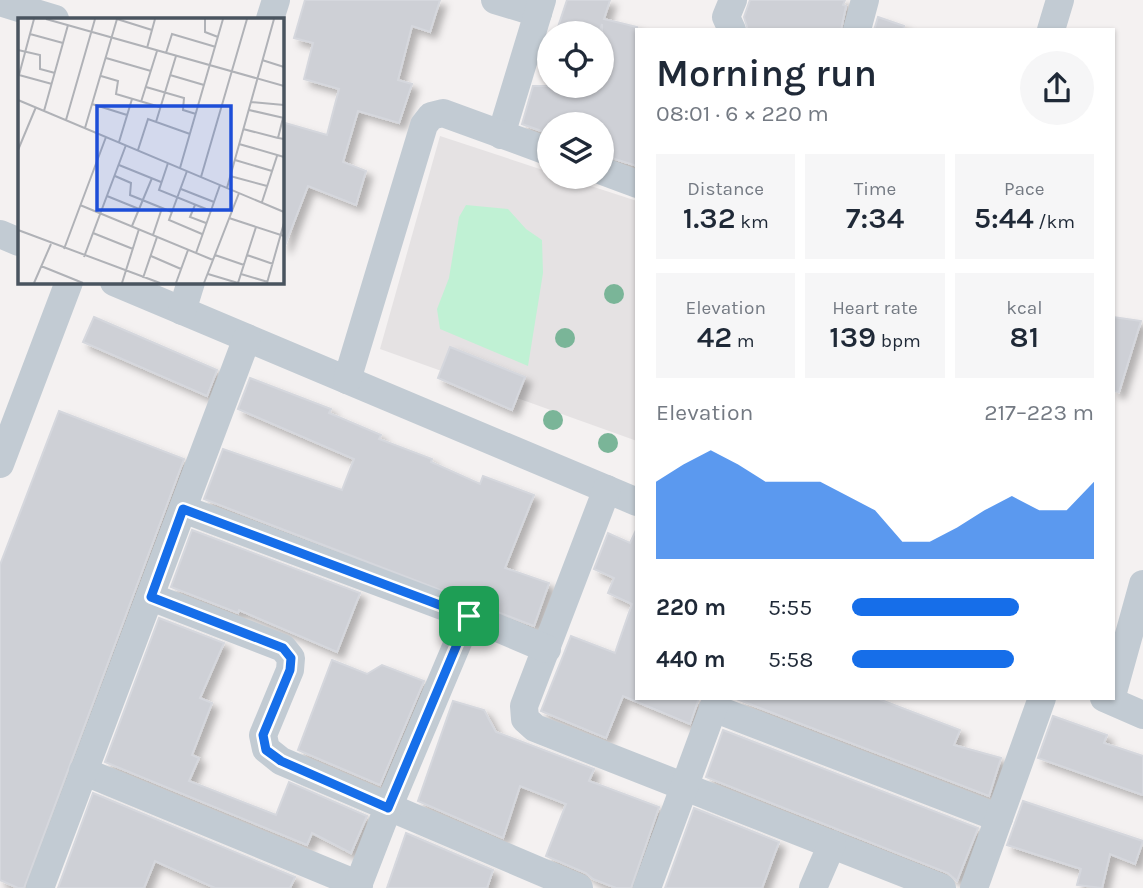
<!DOCTYPE html>
<meta charset="utf-8">
<style>
body{margin:0;font-family:Karla,sans-serif;background:#f6f6f7;color:#1f2937;height:100vh;display:flex;flex-direction:column;font-size:26px;white-space:nowrap}
*{box-sizing:border-box;margin:0}
p{font-size:23px;color:#747a83}
.icon{flex:none;width:38px;height:38px;fill:none;stroke:currentColor;stroke-width:2;stroke-linecap:round;stroke-linejoin:round}
.map{position:relative;flex:1;overflow:hidden}
.details{position:absolute;left:635px;top:28px;width:480px;height:672px;display:flex;flex-direction:column;background:#fff;border-radius:0px;box-shadow:0 2px 5px #0004}
.details>*{flex:none}
.tools{position:absolute;left:537px;top:21px;display:grid;gap:14px}
.tools a{display:grid;place-items:center;width:77px;height:77px;border-radius:50%;background:#fff;box-shadow:0 2px 5px #0004;font-size:35px}
.pin{position:absolute;display:grid;place-items:center;width:60px;height:60px;color:#fff;margin:-30px;border-radius:14px;box-shadow:0 4px 10px #0006}
.round{display:grid;place-items:center;flex:none;width:74px;height:74px;border-radius:37px;background:#f6f6f7}
.summary{display:flex;align-items:center;justify-content:space-between;height:119px;padding:0 21px}
h1{font-size:38px;font-weight:600;line-height:52px}
.figures{display:grid;grid-template-columns:repeat(3,1fr);gap:10px;height:119px;padding:7px 21px}
.figures div{display:grid;align-content:center;border-radius:0px;background:#f6f6f7;text-align:center}
.figures b{font-size:30px;font-weight:600}
.figures small{font-size:19px;font-weight:400}
.figures p{font-size:19px}
.chart{height:196px;padding:14px 21px}
.chart p{display:flex;justify-content:space-between}
.chart svg{width:100%;height:126px;margin-top:7px;fill:#166ee9;opacity:.7}
ul{padding:0 21px;list-style:none;font-size:23px}
li{display:grid;grid-template-columns:112px 84px 1fr;align-items:center;height:52px}
li i{height:18px;border-radius:9px;background:#166ee9}
.map>svg:first-child{display:block}
.education{fill:#e5e2e3}
.green{fill:#c0f1d4}
.building{fill:#ced0d6;stroke:#d5d7dd;stroke-width:2;filter:url(#shadow)}
.lines{fill:none;stroke-linecap:round;stroke-linejoin:round}
.minor{stroke:#c2cbd3;stroke-width:28}
.tree{fill:#7ab598}
.route-casing{stroke:#fff;stroke-width:14}
.route{stroke:#166ee9;stroke-width:9}
.inset-road{fill:none;stroke:#b0b2b7;stroke-width:2}
.view{fill:#1d4ed8;fill-opacity:0.15;stroke:#1d4ed8;stroke-width:3.5}
.inset-edge{fill:none;stroke:#49545f;stroke-width:3.5}
</style>
<div class="map">
<svg width="1143" height="888" viewBox="0 0 1143 888">
<defs>
<filter id="shadow"><feDropShadow dx="6" dy="6" stdDeviation="3.5" flood-color="#0004"/></filter>
</defs>
<rect width="100%" height="100%" fill="#f4f1f1"/>
<polygon class="education" points="440,136 549,172 550,177 563,177 637,201 637,441 380,349"/>
<polygon class="green" points="466,205 508,209 526,229 542,240 543,273 528,366 440,329 437,309 449,278 459,217"/>
<g class="building">
<polygon points="305,0 440,0 430,32 412,26 398,80 412,84 399,123 358,111 343,162 366,171 356,205 308,186 284,248 282,122 327,135 339,89 304,79 313,43 294,38"/>
<polygon points="567,0 610,0 604,19 637,27 637,166 602,155 602,124 550,124 550,134 522,124 533,86 602,86 602,24 599,33 556,33"/>
<polygon points="750,0 845,0 843,5 846,6 841,30 748,30 744,17"/>
<polygon points="878,17 904,26 903,30 874,30"/>
<polygon points="94,317 217,370 207,396 83,342"/>
<polygon points="1113,317 1141,321 1119,392 1113,391"/>
<polygon points="450,347 525,377 512,410 438,378"/>
<polygon points="250,378 331,409 329,413 381,435 379,439 432,459 431,462 480,484 483,476 534,495 505,568 549,583 534,626 204,499 223,449 342,490 354,459 238,409"/>
<polygon points="59,411 184,459 24,888 18,888 0,880 0,565"/>
<polygon points="637,528 637,698 699,698 690,724 623,696 606,738 541,711 571,636 615,653 632,604 608,593 614,578 594,569 608,533 630,543"/>
<polygon points="192,530 360,593 337,652 239,610 238,613 171,587"/>
<polygon points="159,618 224,643 200,698 212,703 192,755 199,758 189,781 276,815 289,782 367,816 351,853 312,833 307,845 105,762"/>
<polygon points="332,660 367,674 382,665 424,681 380,785 298,750"/>
<polygon points="734,698 876,698 960,730 954,745 1001,758 989,796"/>
<polygon points="453,701 484,710 496,732 594,769 589,781 659,807 631,888 616,888 593,879 586,873 546,856 566,804 520,786 503,838 418,801"/>
<polygon points="1053,716 1107,735 1104,743 1143,756 1143,795 1038,758"/>
<polygon points="723,730 978,828 957,881 948,873 706,777"/>
<polygon points="93,793 295,877 290,888 215,888 155,861 144,888 58,888"/>
<polygon points="1023,801 1143,841 1135,864 1110,854 1102,888 1077,885 1081,869 1007,845"/>
<polygon points="694,808 779,842 762,888 665,888"/>
<polygon points="406,833 493,870 487,888 387,888"/>
</g>
<g class="lines">
<g class="minor">
<polyline points="495,0 538,13"/>
<polyline points="0,2 55,19"/>
<polyline points="270,19 276,0"/>
<polyline points="732,30 726,17 733,0"/>
<polyline points="857,30 865,0"/>
<polyline points="1051,30 1060,0"/>
<polyline points="501,135 542,0"/>
<polyline points="602,171 637,184"/>
<polyline points="0,234 19,242"/>
<polyline points="114,282 637,502"/>
<polyline points="182,311 191,282"/>
<polyline points="347,380 424,125 431,116 443,113 550,152"/>
<polyline points="0,464 69,282"/>
<polyline points="607,489 524,706 525,719 535,728 942,888"/>
<polyline points="183,509 469,616 547,649"/>
<polyline points="151,597 283,648 291,658 290,670 263,735 266,749 281,761 579,888"/>
<polyline points="1113,692 1143,584"/>
<polyline points="1104,698 1143,715"/>
<polyline points="713,708 999,818"/>
<polyline points="83,771 359,885"/>
<polyline points="40,888 247,338"/>
<polyline points="357,888 388,808 469,616"/>
<polyline points="647,888 717,698"/>
<polyline points="813,888 832,844"/>
<polyline points="974,888 1042,698"/>
</g>
</g>
<g class="tree">
<circle cx="614" cy="294" r="10"/>
<circle cx="565" cy="338" r="10"/>
<circle cx="553" cy="420" r="10"/>
<circle cx="608" cy="443" r="10"/>
</g>
<g class="lines">
<defs>
<polygon id="route" points="183,509 469,616 388,808 281,761 266,750 263,735 290,670 291,658 283,648 151,597"/>
</defs>
<use href="#route" class="route-casing"/>
<use href="#route" class="route"/>
</g>
<g transform="translate(18 18)">
<rect width="266" height="266" fill="#f4f1f1"/>
<path class="inset-road" d="M28,1l238,67M99,1l35,11M187,1v13l13,5M12,16l33,9M129,30l8,-29M0,32l22,5v14l15,4M148,35l6,-19 44,13M88,40l45,13M244,42l22,7M1,57l15,-56M1,57l33,9M152,57l34,10M83,58l17,5 -2,13 44,13M128,69l38,11 -1,12 13,4M0,82l266,112M123,84l16,-51M233,84l33,3M74,86l35,11M231,92l35,8M26,93l24,-86M265,100l-5,20 6,1M48,102l29,-101M138,104l20,-66M67,110l32,-109M225,111l35,9M101,124l13,-43M221,126l45,13M0,132l18,-43M120,132l10,-31 42,15M217,142l37,11M150,145l-9,27 52,21M101,147l42,17M162,150l43,-149M169,153l-18,49 33,14M97,158l16,7 -1,12 42,17M212,158l37,10M183,159l46,-158M209,170l47,-169M163,171l33,13M89,178l32,13M244,184l15,-46M62,187l133,55M177,187l-5,12 16,6M211,200l55,18M114,208l20,-48M0,212l142,53M75,215l40,16M135,217l9,-27M46,231l42,-112M178,235l24,-68M197,237l29,10M229,237l26,9M133,238l30,13M66,239l42,-112M23,248l42,17M190,256l30,9M223,256l27,8M125,260l14,-41M16,265l17,-39M104,265l17,-54M158,265l12,-33M186,265l35,-90M220,265l18,-56M249,265l17,-60"/>
<path class="view" d="M79,88h134v104h-134z"/>
<rect width="266" height="266" class="inset-edge"/>
</g>
</svg>
<div class="tools">
<a><svg class="icon" aria-label="locate" viewBox="0 0 24 24"><circle cx="12" cy="12" r="6"/><path d="M12 2v4M12 18v4M2 12h4M18 12h4"/></svg></a>
<a><svg class="icon" aria-label="layers" viewBox="0 0 24 24"><path d="M12 4l9 5-9 5-9-5zM3 14l9 5 9-5"/></svg></a>
</div>
<div class="pin" style="left:469px;top:616px;background:#1e9e55"><svg class="icon" aria-label="arrive" viewBox="0 0 24 24"><path d="M6 21V4h12l-3 4 3 4H6"/></svg></div>
<section class="details">
<div class="summary"><div><h1>Morning run</h1><p>08:01 · 6 × 220 m</p></div><a class="round"><svg class="icon" aria-label="share" viewBox="0 0 24 24"><path d="M12 15V3M7 8l5-5 5 5M5 13v7h14v-7"/></svg></a></div>
<div class="figures">
<div><p>Distance</p><b>1.32<small> km</small></b></div>
<div><p>Time</p><b>7:34</b></div>
<div><p>Pace</p><b>5:44<small> /km</small></b></div>
</div>
<div class="figures">
<div><p>Elevation</p><b>42<small> m</small></b></div>
<div><p>Heart rate</p><b>139<small> bpm</small></b></div>
<div><p>kcal</p><b>81</b></div>
</div>
<div class="chart"><p><span>Elevation</span>217–223 m</p>
<svg viewBox="0 0 160 44" preserveAspectRatio="none"><path d="M0 44V17L10 11L20 6L30 11L40 17L50 17L60 17L70 22L80 27L90 38L100 38L110 33L120 27L130 22L140 27L150 27L160 17V44z"/></svg>
</div>
<ul>
<li><b>220 m</b>5:55<i style="width:69%"></i></li>
<li><b>440 m</b>5:58<i style="width:67%"></i></li>
</ul>
</section>
</div>
